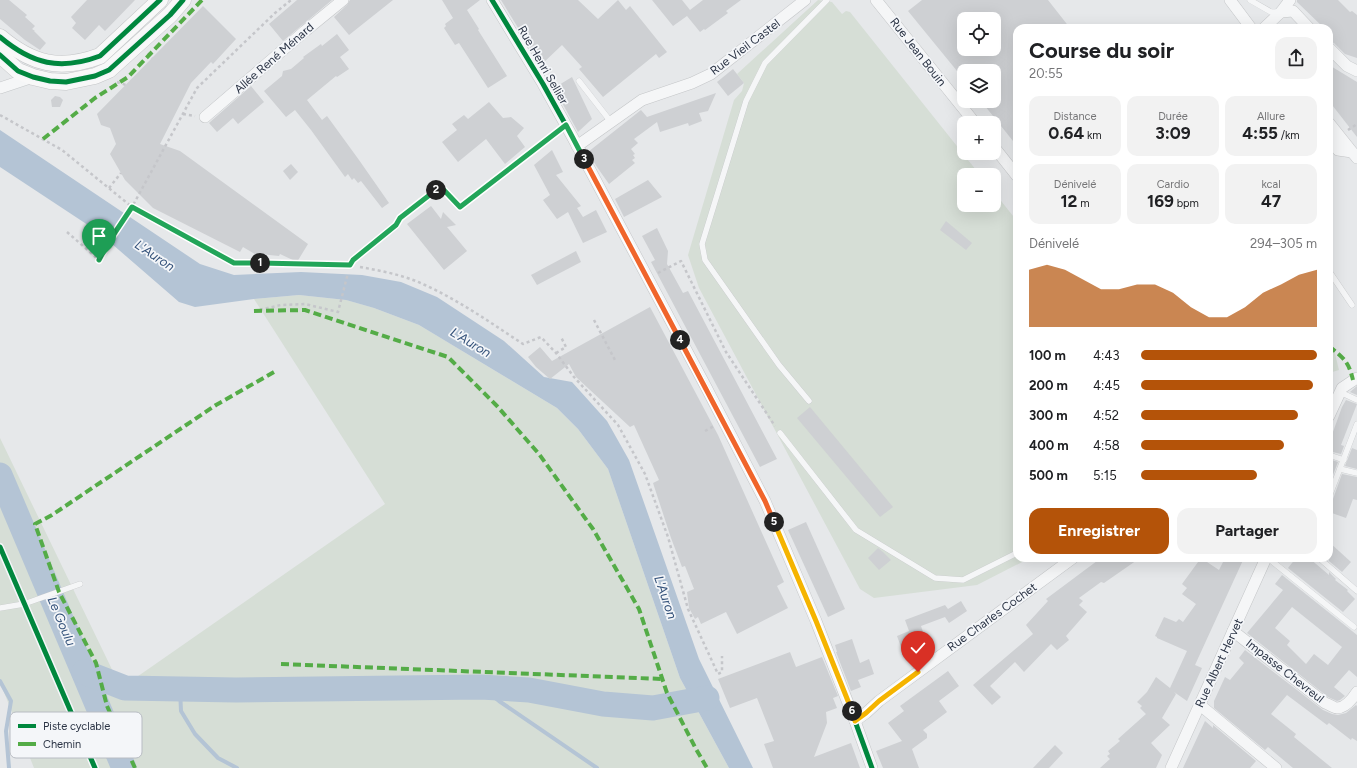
<!DOCTYPE html>
<html lang="fr">
<meta charset="utf-8">
<style>
body{margin:0;font-family:Figtree,sans-serif;background:#f2f2f2;color:#202124;height:100vh;display:flex;flex-direction:column;font-size:15px;white-space:nowrap}
*{box-sizing:border-box;margin:0}
p{font-size:13px;color:#757577}
.icon{flex:none;width:22px;height:22px;fill:none;stroke:currentColor;stroke-width:2;stroke-linecap:round;stroke-linejoin:round}
.map{position:relative;flex:1;overflow:hidden}
.sheet{position:absolute;left:1013px;top:24px;width:320px;height:538px;display:flex;flex-direction:column;background:#fff;border-radius:12px;box-shadow:0 4px 16px #0002}
.sheet>*{flex:none}
.controls{position:absolute;left:957px;top:12px;display:grid;gap:8px}
.controls a{display:grid;place-items:center;width:44px;height:44px;border-radius:8px;background:#fff;box-shadow:0 4px 16px #0002;font-size:20px}
.pin{position:absolute;display:grid;place-items:center;width:34px;height:34px;color:#fff;margin:-41px -17px;border-radius:50% 50% 50% 0;rotate:-45deg;box-shadow:0 0 4px #0007}
.pin .icon{rotate:45deg}
.km{position:absolute;width:20px;height:20px;margin:-10px;border-radius:50%;background:#222;color:#fff;font-size:11px;line-height:20px;text-align:center}
.round{display:grid;place-items:center;flex:none;width:42px;height:42px;border-radius:12px;background:#f2f2f2}
.head{display:flex;align-items:center;justify-content:space-between;height:68px;padding:0 16px}
h1{font-size:22px;font-weight:700;line-height:30px}
.metrics{display:grid;grid-template-columns:repeat(3,1fr);gap:6px;height:68px;padding:4px 16px}
.metrics div{display:grid;align-content:center;border-radius:10px;background:#f2f2f2;text-align:center}
.metrics b{font-size:17px;font-weight:700}
.metrics small{font-size:11px;font-weight:400}
.metrics p{font-size:11px}
.chart{height:112px;padding:8px 16px}
.chart p{display:flex;justify-content:space-between}
.chart svg{width:100%;height:72px;margin-top:4px;fill:#b45309;opacity:.7}
.cta{display:flex;gap:8px;margin-top:auto;padding:8px 16px}
.cta a{flex:1;height:46px;border-radius:12px;background:#b45309;color:#fff;font-size:16px;font-weight:700;line-height:46px;text-align:center}
.cta a+a{background:#f2f2f2;color:#202124}
ul{padding:0 16px;list-style:none;font-size:13px}
li{display:grid;grid-template-columns:64px 48px 1fr;align-items:center;height:30px}
li i{height:10px;border-radius:5px;background:#b45309}
.map>svg:first-child{display:block}
.green{fill:#d6ded6}
.water{fill:#b4c4d5}
.lines{fill:none;stroke-linecap:round;stroke-linejoin:round}
.stream{stroke:#b4c4d5;stroke-width:4}
.river{stroke:#b4c4d5;stroke-width:25}
.building{fill:#ced0d3;fill-rule:evenodd}
.service-casing{stroke:#c4c6c8;stroke-width:6}
.minor-casing{stroke:#c4c6c8;stroke-width:12}
.secondary-casing{stroke:#c4c6c8;stroke-width:17}
.path{stroke:#c5c6ca;stroke-width:2.5;stroke-dasharray:3 3;stroke-linecap:butt}
.service{stroke:#f5f6f7;stroke-width:5.5}
.minor{stroke:#f5f6f7;stroke-width:11}
.secondary{stroke:#f8f8f8;stroke-width:16}
.quiet{stroke:#54ac47;stroke-width:4;stroke-dasharray:8 4;stroke-linecap:butt}
.cycleway-casing{stroke:#f4f6f9;stroke-width:8}
.cycleway{stroke:#00873e;stroke-width:5}
.split-1-casing{stroke:#fff;stroke-width:8}
.split-2-casing{stroke:#fff;stroke-width:8}
.split-3-casing{stroke:#fff;stroke-width:8}
.split-4-casing{stroke:#fff;stroke-width:8}
.split-5-casing{stroke:#fff;stroke-width:8}
.split-6-casing{stroke:#fff;stroke-width:8}
.split-7-casing{stroke:#fff;stroke-width:8}
.split-1{stroke:#22a559;stroke-width:5}
.split-2{stroke:#22a559;stroke-width:5}
.split-3{stroke:#22a559;stroke-width:5}
.split-4{stroke:#f0652b;stroke-width:5}
.split-5{stroke:#f0652b;stroke-width:5}
.split-6{stroke:#f5b400;stroke-width:5}
.split-7{stroke:#f5b400;stroke-width:5}
.labels{text-anchor:middle;stroke-width:3.5;stroke-linejoin:round;paint-order:stroke}
.street-label{font-size:12px;fill:#2b3445;stroke:#f4f6f9}
.water-label{font-size:13px;font-style:italic;fill:#34527a;stroke:#f4f6f9}
.key{fill:#f4f6f9;stroke:#b8bcc3;stroke-width:1}
.key-label{font-size:11px;fill:#2b3445}
</style>
<div class="map">
<svg width="1357" height="768" viewBox="0 0 1357 768">
<rect width="100%" height="100%" fill="#e6e8ea"/>
<g class="green">
<polygon points="818,0 832,2 842,14 846,11 850,12 980,175 964,175 964,205 994,205 994,192 1017,221 1017,558 1030,558 977,585 874,598 860,589 699,288 688,255 734,100 742,91 744,83 737,74"/>
<polygon points="299,295 346,300 374,308 419,325 557,408 578,429 608,469 680,678 729,768 34,768 0,682 0,438 121,688 385,504 254,299"/>
<polygon points="1329,329 1339,370 1329,373"/>
</g>
<polygon class="water" points="0,130 200,264 234,275 301,272 362,275 401,282 437,297 504,341 544,377 572,382 607,421 629,460 699,659 753,768 729,768 680,678 608,469 578,429 557,408 419,325 374,308 346,300 299,295 254,299 195,307 179,302 97,231 0,167"/>
<g class="lines">
<g class="stream">
<polyline points="0,681 11,701 6,731 9,768"/>
<polyline points="481,687 499,701 597,768"/>
<polyline points="180,689 181,711 195,734 218,758 237,768"/>
</g>
<g class="river">
<polyline points="0,475 124,768"/>
<polyline points="84,672 125,688 236,690 481,687 529,690 603,704 653,708 707,698"/>
</g>
</g>
<g class="building">
<polygon points="0,0 9,0 27,15 25,17 35,26 32,29 35,31 34,31 46,43 40,50 25,40 0,19"/>
<polygon points="87,0 135,0 105,31 99,25 85,40 72,28 76,23 71,17"/>
<polygon points="297,0 332,0 283,41 269,24"/>
<polygon points="350,0 393,0 349,35 334,17 347,5"/>
<polygon points="442,0 480,0 467,10 479,29 478,30 507,76 488,88 459,43 455,45 444,28 446,26 445,24 453,18"/>
<polygon points="501,0 578,0 598,19 618,0 626,10 630,6 667,52 659,58 656,54 603,97 579,69 582,67 562,45 541,65"/>
<polygon points="652,0 682,0 690,10 703,0 741,0 726,11 728,13 705,30 704,29 700,32 687,16 673,26"/>
<path d="M922,0h126l22,28h-53v118l-36,-45h13v-30h-37l-49,-60zM964,19h30v30h-30z"/>
<polygon points="1297,0 1338,0 1350,12 1352,11 1357,15 1357,58 1345,54 1334,43 1329,41 1329,28 1324,28 1297,2"/>
<polygon points="203,6 236,39 213,64 211,62 191,83 160,144 180,151 308,244 297,262 280,254 279,256 260,254 258,256 243,247 240,252 153,208 125,180 110,154 116,144 110,128 101,125 97,114"/>
<polygon points="337,34 349,50 340,57 349,69 337,77 336,76 307,100 322,120 327,116 359,160 389,203 382,208 361,181 358,183 354,178 352,180 348,174 345,177 311,130 295,110 286,117 264,91 282,76 283,71 291,69 304,58 303,57 321,44 322,46"/>
<polygon points="1329,65 1357,82 1357,137 1329,101"/>
<polygon points="733,69 744,83 728,96 717,82"/>
<polygon points="572,77 592,119 578,132 554,88"/>
<polygon points="251,86 264,102 238,124 233,118 217,132 209,123"/>
<polygon points="716,93 708,111 699,113 702,121 689,126 688,123 660,132 657,122 634,139 638,143 631,149 635,154 633,155 635,158 632,160 635,163 609,184 597,167 588,152 641,110 647,117"/>
<polygon points="55,96 60,97 63,100 60,107 52,107 51,100"/>
<polygon points="489,102 503,118 511,117 524,128 517,136 525,147 505,164 486,139 458,162 442,142 457,130 452,124 464,115 468,119"/>
<polygon points="552,150 563,172 556,175 581,206 577,208 583,217 596,210 607,232 583,243 568,212 557,219 543,200 550,195 534,165"/>
<polygon points="291,164 298,172 290,180 283,171"/>
<polygon points="648,180 662,197 624,217 615,199"/>
<polygon points="431,206 441,219 443,212 456,225 447,227 467,251 444,270 407,224"/>
<polygon points="946,221 972,243 966,250 940,230"/>
<polygon points="657,228 668,251 667,264 683,293 688,291 777,459 760,467 651,262 655,260 642,236"/>
<polygon points="576,251 581,262 537,285 531,275"/>
<polygon points="650,307 718,435 784,582 777,586 788,608 737,634 726,612 701,624 698,617 695,619 689,608 687,592 694,589 685,566 682,567 671,538 653,483 659,480 634,425 630,427 576,377 569,364 550,379 536,367 528,357 540,347 552,361"/>
<polygon points="1357,386 1357,395 1350,392"/>
<polygon points="1346,400 1357,404 1341,445 1344,446 1341,454 1329,451 1329,443 1342,407"/>
<polygon points="810,407 893,507 880,517 797,418"/>
<polygon points="1352,448 1357,450 1357,469 1345,466"/>
<polygon points="1329,459 1338,462 1329,485"/>
<polygon points="1342,474 1357,477 1357,500 1353,499 1346,518 1329,512 1329,501 1333,499"/>
<polygon points="806,522 845,609 828,617 788,530"/>
<polygon points="1329,542 1351,562 1342,572 1329,561"/>
<polygon points="878,548 883,552 891,560 879,570 868,558"/>
<polygon points="1101,558 1140,558 1104,583 1101,582 1079,598 1083,601 1079,605 1087,612 1066,636 1069,640 1057,650 1051,644 1024,672 1015,662 990,686 1001,697 992,705 973,685 1033,634 1026,625 1048,601 1046,599"/>
<polygon points="1201,558 1219,570 1225,558 1244,558 1195,665 1202,668 1187,701 1174,692 1176,694 1162,718 1170,725 1151,743 1162,755 1156,768 1100,768 1110,759 1107,756 1110,754 1108,751 1120,741 1118,739 1146,714 1140,708 1142,706 1137,702 1147,692 1156,677 1170,688 1187,651 1157,638 1157,637 1155,636 1164,617 1176,622 1179,619 1183,622 1196,604 1182,594 1187,588 1182,584"/>
<polygon points="1296,558 1309,558 1329,575 1329,572 1336,579 1335,580 1348,590 1347,591 1355,599 1343,612 1288,568"/>
<path d="M1282,575l75,60v42l-8,-7 -15,17 11,9 -5,4 -3,1 -9,-4 -81,-64 36,-43 -8,-6zM1292,607l50,40 -14,18 -14,-11 -8,10 -19,-19 3,-4 -15,-13z"/>
<polygon points="961,601 967,611 949,623 945,617 921,626 926,641 905,658 897,636 909,631 905,620 945,605 948,609"/>
<polygon points="852,639 860,663 869,659 874,674 858,680 861,687 851,691 836,652 837,652 835,645"/>
<polygon points="1245,650 1323,710 1332,714 1338,715 1346,713 1356,705 1357,706 1357,741 1352,738 1351,740 1329,723 1327,725 1287,695 1271,714 1296,734 1294,737 1332,768 1293,768 1268,747 1265,750 1214,708 1214,701 1225,677 1230,680 1244,663 1239,658"/>
<polygon points="790,652 796,667 822,657 838,696 833,698 837,708 826,712 827,723 814,757 851,743 860,768 773,768 764,744 774,741 757,698 730,708 718,679"/>
<polygon points="948,671 959,686 939,701 947,712 923,730 927,734 927,738 912,749 919,768 883,768 876,751 902,741 888,723 904,711 900,706"/>
<polygon points="1205,721 1213,728 1213,725 1256,761 1250,768 1183,768"/>
<polygon points="1055,745 1063,753 1049,768 1033,768"/>
</g>
<g class="lines">
<defs>
<g id="service">
<polyline points="1250,0 1271,12 1279,12"/>
<polyline points="579,81 611,122"/>
<polyline points="350,265 353,260 396,225 400,218 441,187 460,207 566,125"/>
<polyline points="1329,271 1352,305"/>
<polyline points="1340,392 1357,400"/>
<polyline points="809,401 779,365 705,260 702,244 746,101 765,63 827,0"/>
<polyline points="780,433 856,530 935,578 963,580 1017,553"/>
<polyline points="1329,455 1344,460"/>
<polyline points="1340,469 1357,473"/>
<polyline points="1329,497 1357,424"/>
<polyline points="1268,558 1354,627"/>
<polyline points="1319,558 1357,591"/>
<polyline points="0,608 24,604 80,584"/>
</g>
<g id="minor">
<polyline points="492,0 543,84 573,138 706,387 765,501 816,621 855,721 872,768"/>
<polyline points="876,0 975,123"/>
<polyline points="1230,0 1251,28"/>
<polyline points="1281,12 1293,11 1309,28"/>
<polyline points="1264,28 1281,12 1290,0"/>
<polyline points="1329,48 1347,66 1357,71"/>
<polyline points="0,88 33,77"/>
<polyline points="205,117 305,31 343,0"/>
<polyline points="1329,123 1357,158"/>
<polyline points="1329,137 1338,150 1352,152"/>
<polyline points="577,146 642,100 692,83 711,74 805,0"/>
<polyline points="994,147 1017,176"/>
<polyline points="1329,416 1342,388 1357,378"/>
<path d="M1233,631l92,72c4,1 9,5 12,5 9,0 16,-10 20,-16"/>
<polyline points="1200,705 1276,768"/>
<polyline points="855,721 866,713 879,701 1073,558"/>
<polyline points="1171,768 1266,558"/>
</g>
<g id="secondary">
<path d="M0,37c32,27 60,34 100,19l60,-56"/>
<polyline points="0,55 18,71 33,77 50,81 66,82 95,76 109,70 170,15 183,0"/>
</g>
</defs>
<use href="#service" class="service-casing"/>
<use href="#minor" class="minor-casing"/>
<use href="#secondary" class="secondary-casing"/>
<g class="path">
<polyline points="148,53 152,58"/>
<polyline points="117,82 126,85"/>
<polyline points="183,114 195,116"/>
<polyline points="0,115 62,150 132,207 234,263 341,265"/>
<polyline points="1348,130 1357,124"/>
<polyline points="109,188 121,173"/>
<polyline points="67,232 99,260 108,243 132,207 197,88 275,13 291,0"/>
<path d="M360,267c22,4 44,8 65,18 35,16 66,38 98,59l18,-7 15,16 18,24 44,48 27,49 23,63 20,72 30,65 4,-2v-16"/>
<polyline points="658,273 681,261 726,352 775,426"/>
<polyline points="254,311 281,305 305,304 338,312 348,273"/>
<polyline points="594,320 616,362"/>
<polyline points="556,353 566,347 561,337"/>
<polyline points="705,431 714,426"/>
</g>
<use href="#service" class="service"/>
<use href="#minor" class="minor"/>
<use href="#secondary" class="secondary"/>
<g class="quiet">
<polyline points="43,139 95,98 128,77 202,0"/>
<polyline points="254,311 305,310 448,357 497,406 539,454 593,529 639,609 667,693 696,749 707,768"/>
<path d="M1329,346c15,13 19,14 24,34"/>
<polyline points="281,664 663,679"/>
<polyline points="135,768 107,706 96,663 59,592 35,524 52,515 216,405 274,372"/>
</g>
<defs>
<g id="cycleway">
<polyline points="492,0 543,84 573,138 706,387 765,501 816,621 855,721 872,768"/>
<path d="M0,37c32,27 60,34 100,19l60,-56"/>
<polyline points="0,55 18,71 33,77 50,81 66,82 95,76 109,70 170,15 183,0"/>
<polyline points="0,547 95,768"/>
</g>
</defs>
<use href="#cycleway" class="cycleway-casing"/>
<use href="#cycleway" class="cycleway"/>
</g>
<g class="lines">
<defs>
<polyline id="split-1" points="99,260 108,243 132,207 234,263 260,263"/>
<polyline id="split-2" points="260,263 350,265 353,260 396,225 400,218 436,190"/>
<polyline id="split-3" points="436,190 441,187 460,207 566,125 584,159"/>
<polyline id="split-4" points="584,159 680,340"/>
<polyline id="split-5" points="680,340 765,501 774,522"/>
<polyline id="split-6" points="774,522 816,621 852,711"/>
<polyline id="split-7" points="852,711 855,721 866,713 879,701 918,672"/>
</defs>
<use href="#split-1" class="split-1-casing"/>
<use href="#split-2" class="split-2-casing"/>
<use href="#split-3" class="split-3-casing"/>
<use href="#split-4" class="split-4-casing"/>
<use href="#split-5" class="split-5-casing"/>
<use href="#split-6" class="split-6-casing"/>
<use href="#split-7" class="split-7-casing"/>
<use href="#split-1" class="split-1"/>
<use href="#split-2" class="split-2"/>
<use href="#split-3" class="split-3"/>
<use href="#split-4" class="split-4"/>
<use href="#split-5" class="split-5"/>
<use href="#split-6" class="split-6"/>
<use href="#split-7" class="split-7"/>
</g>
<g class="labels">
<g class="street-label">
<text transform="translate(745 47) rotate(-37)" y="4">Rue Vieil Castel</text>
<text transform="translate(918 52) rotate(52)" y="4">Rue Jean Bouin</text>
<text transform="translate(274 58) rotate(-41)" y="4">Allée René Ménard</text>
<text transform="translate(543 65) rotate(60)" y="4">Rue Henri Sellier</text>
<text transform="translate(992 617) rotate(-36)" y="4">Rue Charles Cochet</text>
<text transform="translate(1219 663) rotate(-65)" y="4">Rue Albert Hervet</text>
<text transform="translate(1285 671) rotate(38)" y="4">Impasse Chevreul</text>
</g>
<g class="water-label">
<text transform="translate(155 255) rotate(34)" y="5">L'Auron</text>
<text transform="translate(471 342) rotate(31)" y="5">L'Auron</text>
<text transform="translate(666 597) rotate(71)" y="5">L'Auron</text>
<text transform="translate(62 621) rotate(67)" y="5">Le Goulu</text>
</g>
</g>
<rect x="10" y="712" width="132" height="46" rx="6" class="key"/>
<rect x="18" y="724" width="18" height="4" fill="#00873e"/>
<rect x="18" y="742" width="18" height="4" fill="#54ac47"/>
<g class="key-label">
<text x="43" y="730">Piste cyclable</text>
<text x="43" y="748">Chemin</text>
</g>
</svg>
<div class="controls">
<a><svg class="icon" aria-label="locate" viewBox="0 0 24 24"><circle cx="12" cy="12" r="6"/><path d="M12 2v4M12 18v4M2 12h4M18 12h4"/></svg></a>
<a><svg class="icon" aria-label="layers" viewBox="0 0 24 24"><path d="M12 4l9 5-9 5-9-5zM3 14l9 5 9-5"/></svg></a>
<a>+</a>
<a>−</a>
</div>
<div class="pin" style="left:99px;top:260px;background:#1e9e55"><svg class="icon" aria-label="arrive" viewBox="0 0 24 24"><path d="M6 21V4h12l-3 4 3 4H6"/></svg></div>
<div class="pin" style="left:918px;top:672px;background:#d93025"><svg class="icon" aria-label="check" viewBox="0 0 24 24"><path d="M5 12l5 5 9-10"/></svg></div>
<b class="km" style="left:260px;top:263px">1</b>
<b class="km" style="left:436px;top:190px">2</b>
<b class="km" style="left:584px;top:159px">3</b>
<b class="km" style="left:680px;top:340px">4</b>
<b class="km" style="left:774px;top:522px">5</b>
<b class="km" style="left:852px;top:711px">6</b>
<section class="sheet">
<div class="head"><div><h1>Course du soir</h1><p>20:55</p></div><a class="round"><svg class="icon" aria-label="share" viewBox="0 0 24 24"><path d="M12 15V3M7 8l5-5 5 5M5 13v7h14v-7"/></svg></a></div>
<div class="metrics">
<div><p>Distance</p><b>0.64<small> km</small></b></div>
<div><p>Durée</p><b>3:09</b></div>
<div><p>Allure</p><b>4:55<small> /km</small></b></div>
</div>
<div class="metrics">
<div><p>Dénivelé</p><b>12<small> m</small></b></div>
<div><p>Cardio</p><b>169<small> bpm</small></b></div>
<div><p>kcal</p><b>47</b></div>
</div>
<div class="chart"><p><span>Dénivelé</span>294–305 m</p>
<svg viewBox="0 0 160 44" preserveAspectRatio="none"><path d="M0 44V9L10 6L20 9L30 15L40 21L50 21L60 18L70 18L80 23L90 32L100 38L110 38L120 32L130 23L140 18L150 12L160 9V44z"/></svg>
</div>
<ul>
<li><b>100 m</b>4:43<i style="width:100%"></i></li>
<li><b>200 m</b>4:45<i style="width:98%"></i></li>
<li><b>300 m</b>4:52<i style="width:89%"></i></li>
<li><b>400 m</b>4:58<i style="width:81%"></i></li>
<li><b>500 m</b>5:15<i style="width:66%"></i></li>
</ul>
<div class="cta"><a>Enregistrer</a><a>Partager</a></div>
</section>
</div>
